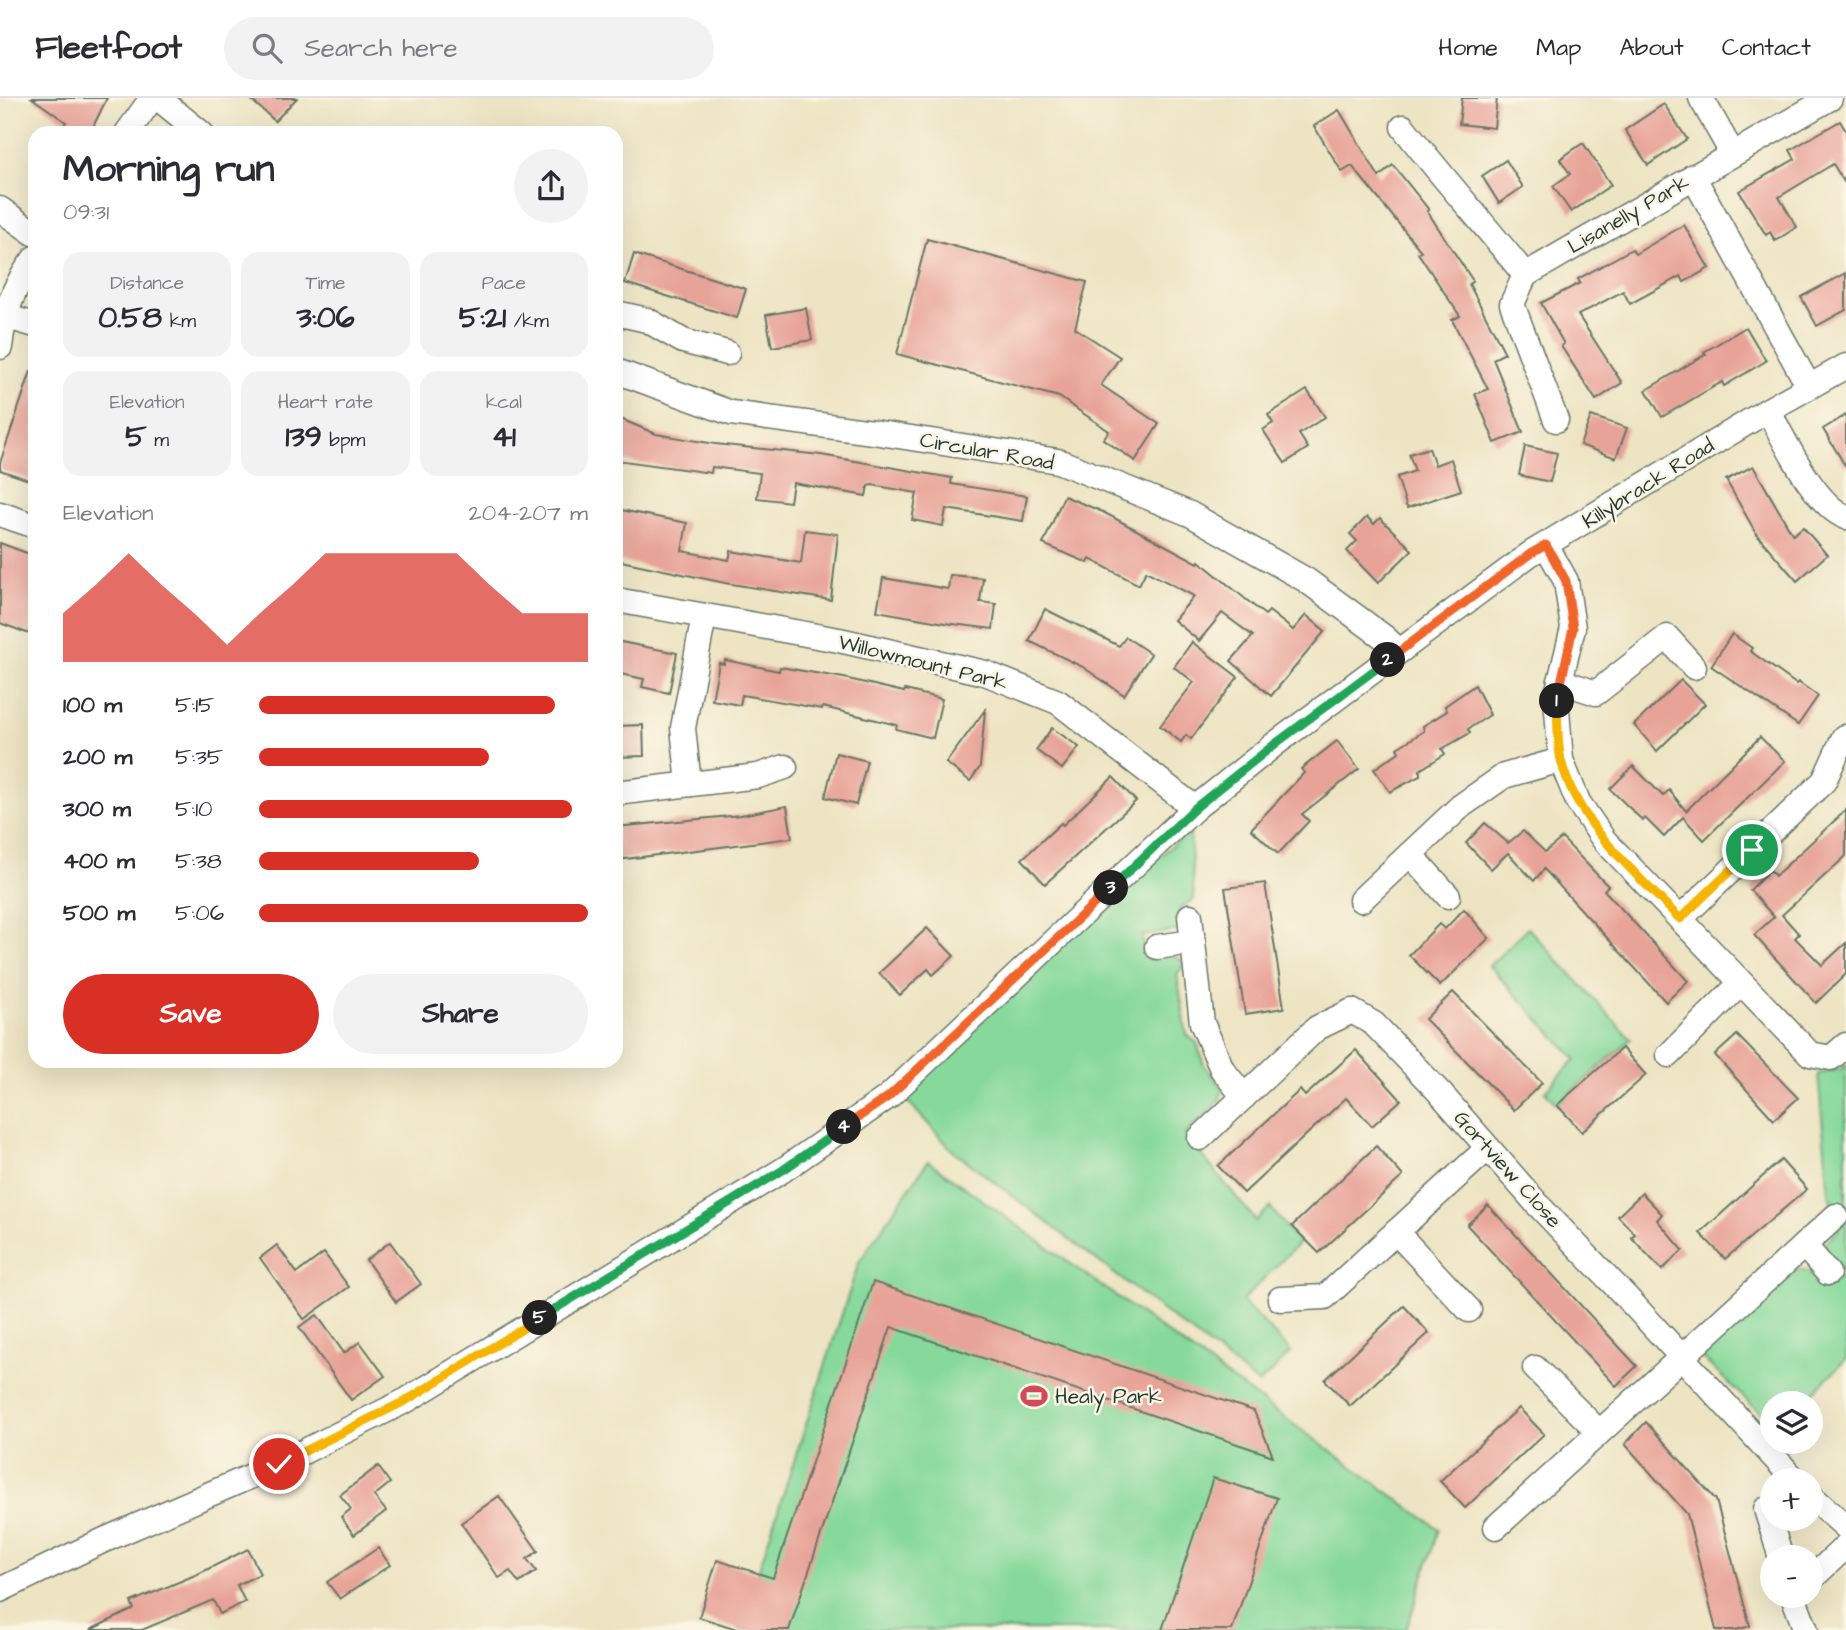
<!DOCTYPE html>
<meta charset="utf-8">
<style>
body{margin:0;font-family:"Architects Daughter",sans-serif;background:#f2f2f3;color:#2b2b33;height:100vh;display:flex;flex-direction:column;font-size:26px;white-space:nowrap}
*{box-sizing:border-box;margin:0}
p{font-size:23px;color:#7c7c81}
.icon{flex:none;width:38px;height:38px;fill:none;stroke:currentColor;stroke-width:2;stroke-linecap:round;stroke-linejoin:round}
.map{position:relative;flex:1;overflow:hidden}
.details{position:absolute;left:28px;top:28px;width:595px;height:942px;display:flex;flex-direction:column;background:#fff;border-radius:21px;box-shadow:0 7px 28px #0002}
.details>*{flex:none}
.fabs{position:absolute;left:1760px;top:1293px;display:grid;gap:14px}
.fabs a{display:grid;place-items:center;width:63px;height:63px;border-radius:50%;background:#fff;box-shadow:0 7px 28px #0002;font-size:35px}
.pin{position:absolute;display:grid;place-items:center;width:60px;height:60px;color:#fff;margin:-30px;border:4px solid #fff;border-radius:50%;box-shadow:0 2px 7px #0007}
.km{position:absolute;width:35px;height:35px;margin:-18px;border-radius:50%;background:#222;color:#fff;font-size:19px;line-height:35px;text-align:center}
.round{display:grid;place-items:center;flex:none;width:74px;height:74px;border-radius:37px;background:#f2f2f3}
.headline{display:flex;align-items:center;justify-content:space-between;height:119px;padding:0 35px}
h1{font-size:38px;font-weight:700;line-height:52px}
.figures{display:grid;grid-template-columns:repeat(3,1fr);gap:10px;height:119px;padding:7px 35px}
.figures div{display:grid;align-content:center;border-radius:18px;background:#f2f2f3;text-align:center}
.figures b{font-size:30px;font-weight:700}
.figures small{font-size:19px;font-weight:400}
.figures p{font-size:19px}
.chart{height:196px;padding:14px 35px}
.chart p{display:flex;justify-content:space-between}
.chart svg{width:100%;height:126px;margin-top:7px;fill:#d93025;opacity:.7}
.button{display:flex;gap:14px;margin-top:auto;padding:14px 35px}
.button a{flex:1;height:80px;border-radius:42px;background:#d93025;color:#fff;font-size:28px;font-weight:700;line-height:80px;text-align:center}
.button a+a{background:#f2f2f3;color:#2b2b33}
ul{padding:0 35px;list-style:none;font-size:23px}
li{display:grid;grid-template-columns:112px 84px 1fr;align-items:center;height:52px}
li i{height:18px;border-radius:9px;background:#d93025}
header{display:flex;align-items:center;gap:42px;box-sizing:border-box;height:98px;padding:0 35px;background:#fff;border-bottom:2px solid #e1e1e2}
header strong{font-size:33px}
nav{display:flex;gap:38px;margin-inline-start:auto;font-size:24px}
.search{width:490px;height:63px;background:#f2f2f3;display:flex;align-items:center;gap:18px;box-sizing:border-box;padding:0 24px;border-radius:38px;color:#7c7c81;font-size:26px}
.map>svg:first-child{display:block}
.green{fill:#86d99b;stroke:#528b68;stroke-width:2}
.building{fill:#e8a398}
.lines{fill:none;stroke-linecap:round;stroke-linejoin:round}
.minor-casing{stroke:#677766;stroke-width:27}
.minor{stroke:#fff;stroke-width:24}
.split-1-casing{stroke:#fff;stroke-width:14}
.split-2-casing{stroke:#fff;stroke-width:14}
.split-3-casing{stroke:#fff;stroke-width:14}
.split-4-casing{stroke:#fff;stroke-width:14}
.split-5-casing{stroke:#fff;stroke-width:14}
.split-6-casing{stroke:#fff;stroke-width:14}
.split-1{stroke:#f5b400;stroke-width:9}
.split-2{stroke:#f0652b;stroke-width:9}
.split-3{stroke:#22a559;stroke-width:9}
.split-4{stroke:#f0652b;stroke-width:9}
.split-5{stroke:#22a559;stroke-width:9}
.split-6{stroke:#f5b400;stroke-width:9}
.labels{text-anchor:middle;stroke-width:5;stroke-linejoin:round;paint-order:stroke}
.street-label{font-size:21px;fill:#1f3d34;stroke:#fcf5e5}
.poi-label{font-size:21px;fill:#1f3d34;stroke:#fcf5e5;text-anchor:start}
</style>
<header>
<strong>Fleetfoot</strong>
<div class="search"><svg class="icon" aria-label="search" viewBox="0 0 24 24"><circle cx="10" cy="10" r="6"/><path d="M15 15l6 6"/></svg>Search here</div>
<nav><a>Home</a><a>Map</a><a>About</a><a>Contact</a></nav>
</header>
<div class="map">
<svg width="1846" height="1532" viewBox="0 0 1846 1532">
<rect width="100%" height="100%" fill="#fcf5e5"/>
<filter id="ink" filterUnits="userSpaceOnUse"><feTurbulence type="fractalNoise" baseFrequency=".0143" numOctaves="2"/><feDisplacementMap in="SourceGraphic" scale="14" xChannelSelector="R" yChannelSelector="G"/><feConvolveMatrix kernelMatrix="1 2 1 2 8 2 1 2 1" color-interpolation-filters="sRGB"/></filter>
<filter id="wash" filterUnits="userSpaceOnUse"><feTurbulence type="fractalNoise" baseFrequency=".00686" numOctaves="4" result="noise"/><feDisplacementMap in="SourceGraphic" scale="28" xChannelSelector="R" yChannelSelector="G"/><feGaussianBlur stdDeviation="1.57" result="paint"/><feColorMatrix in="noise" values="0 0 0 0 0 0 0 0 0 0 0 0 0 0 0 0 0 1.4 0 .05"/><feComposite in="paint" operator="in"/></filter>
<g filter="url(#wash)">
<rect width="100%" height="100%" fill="#ede4c3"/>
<g class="green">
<path d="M1190,732l4,70 -13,7 -5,10 4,13 -38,6 4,21c15,-3 24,-6 36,4v7l-5,6 10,61 10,8 7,22 19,24 -4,12 -34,34 71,86 14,-14 29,36 -57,58 49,51 -32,32 -308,-235 -50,-55 223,-207z"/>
<polygon points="1528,830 1631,941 1557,1007 1545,993 1576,961 1489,868"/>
<polygon points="1846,967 1846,1261 1803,1305 1773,1306 1773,1327 1701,1259 1797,1171 1808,1173 1825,1191 1844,1175 1823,1147 1839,1132 1829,1095 1818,976 1841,971"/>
<polygon points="928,1063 1439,1431 1406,1532 739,1532 859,1164"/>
</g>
<g id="blocks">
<g class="building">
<polygon points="32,0 107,0 90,35 60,35 66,24"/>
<polygon points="249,0 297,0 275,23"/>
<polygon points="1462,0 1497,0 1494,30 1459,26"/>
<polygon points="1664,6 1687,41 1648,67 1625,32"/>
<polygon points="1339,12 1379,79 1393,67 1429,112 1427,113 1473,183 1469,186 1505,255 1493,261 1523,334 1495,345 1475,296 1488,291 1452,222 1460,218 1418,155 1421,153 1352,68 1342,74 1314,28"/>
<polygon points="1840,23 1846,33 1846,87 1833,66 1779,99 1797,129 1775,143 1770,134 1766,137 1739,93 1795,61 1790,52"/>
<polygon points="1583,45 1611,87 1571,114 1553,88 1570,76 1560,61"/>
<polygon points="1506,62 1523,89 1499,105 1482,78"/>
<polygon points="1684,127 1709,170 1684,184 1681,178 1630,206 1623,193 1578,217 1622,285 1596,302 1561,248 1564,246 1541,205 1580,185 1578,181 1632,151 1635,156"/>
<polygon points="927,141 1087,184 1075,230 1120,259 1101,287 1159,326 1135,363 1103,341 1109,333 1059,299 897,256"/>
<polygon points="634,156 746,191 737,220 625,185"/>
<polygon points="1846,175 1846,212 1817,228 1801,199"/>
<polygon points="806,210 812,242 772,249 766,217"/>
<polygon points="1746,229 1766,263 1724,288 1722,284 1662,319 1646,292 1706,256 1704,254"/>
<polygon points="31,273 35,274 35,384 0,372 0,365"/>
<polygon points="1307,292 1325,319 1299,336 1308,350 1285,365 1263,332 1273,325 1268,317"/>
<polygon points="1846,317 1846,369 1823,331"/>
<polygon points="1591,318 1627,330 1616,360 1580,347"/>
<polygon points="616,319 656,336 715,346 821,357 952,380 951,386 1027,398 1023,423 946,411 943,428 912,422 917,395 872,387 868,388 866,398 793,385 790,404 757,400 760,375 712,369 711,375 616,362"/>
<polygon points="1525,348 1557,355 1550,384 1519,377"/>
<polygon points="1429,350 1435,367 1451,361 1461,392 1407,410 1397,379 1415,373 1409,356"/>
<polygon points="1753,368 1793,437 1803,429 1827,457 1797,483 1757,437 1726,382"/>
<polygon points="1064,398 1103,414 1198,465 1199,463 1265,517 1269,513 1293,532 1306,517 1325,533 1271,598 1231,563 1253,538 1222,515 1199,543 1174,522 1194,498 1146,473 1139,487 1090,461 1088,465 1043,446"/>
<polygon points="616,411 687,425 682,453 729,462 731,453 801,465 805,432 838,436 831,502 725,485 616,462"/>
<polygon points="1367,419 1374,426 1380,420 1412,452 1378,485 1347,453 1357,443 1350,436"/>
<polygon points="0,445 35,458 35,538 0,525"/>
<polygon points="950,477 983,480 980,504 996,506 993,531 945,525 877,513 883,480 948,491"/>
<polygon points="1045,511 1119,548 1126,539 1151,556 1124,597 1083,569 1029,543"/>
<polygon points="1732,536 1752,550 1750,553 1796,586 1798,584 1818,598 1798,627 1711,568"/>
<polygon points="616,543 677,555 669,595 642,589 644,581 616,575"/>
<polygon points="1192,544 1238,579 1191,641 1186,637 1181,644 1160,628 1194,584 1174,569"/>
<polygon points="725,562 779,573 780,569 844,580 904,594 905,592 942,601 933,640 896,631 897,627 823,609 822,611 742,597 740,607 712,602 719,565 724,566"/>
<polygon points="1681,582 1705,606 1657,653 1634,627"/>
<polygon points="1475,587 1490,617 1468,631 1470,635 1442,651 1445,656 1420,672 1420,678 1390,694 1374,671 1399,654 1397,650 1424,633 1423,628 1447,613 1445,608"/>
<polygon points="985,612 980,669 970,683 946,665"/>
<polygon points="643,627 644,658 616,659 616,628"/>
<polygon points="1052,630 1079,649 1062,671 1036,652"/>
<polygon points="1760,639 1785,663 1704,742 1683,719 1664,739 1645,720 1643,723 1610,691 1633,668 1663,698 1669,692 1686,713"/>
<polygon points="1337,643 1359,671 1302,716 1309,723 1278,756 1251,731 1304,675 1301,671"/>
<polygon points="836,655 867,663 856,707 825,699"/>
<polygon points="1113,679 1136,703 1045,786 1022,761 1061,725 1063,727"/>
<polygon points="787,708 792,740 617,762 616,729 741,717"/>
<polygon points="1846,712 1846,758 1782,817 1799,836 1795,840 1822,867 1846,845 1846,876 1816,905 1754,837 1774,819 1750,792 1770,772 1775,778"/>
<polygon points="1485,725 1508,745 1523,733 1545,754 1562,740 1608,788 1604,792 1688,883 1666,904 1544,771 1534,783 1508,755 1491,771 1466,745"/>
<polygon points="1265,785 1284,910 1245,916 1225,790"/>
<polygon points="1464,811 1489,840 1440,888 1409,857 1439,826 1445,831"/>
<polygon points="927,830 954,858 933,877 928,871 900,897 879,875"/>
<polygon points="1453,894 1542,985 1514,1012 1425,921"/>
<polygon points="1737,937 1798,1000 1774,1022 1715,957"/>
<polygon points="1622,950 1646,977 1582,1034 1557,1007"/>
<polygon points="1356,952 1401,1002 1372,1028 1346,1000 1244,1095 1218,1068 1300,992 1305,998"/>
<polygon points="1376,1048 1403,1078 1319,1155 1292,1128"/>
<polygon points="1781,1062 1807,1091 1725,1161 1700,1135"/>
<polygon points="1642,1095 1662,1116 1657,1122 1683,1152 1662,1172 1631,1139 1635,1136 1618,1118"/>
<polygon points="1488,1107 1637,1268 1616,1288 1467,1127"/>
<polygon points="390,1144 421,1186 396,1204 366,1162"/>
<polygon points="277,1147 297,1175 324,1155 349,1189 304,1221 260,1160"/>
<polygon points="873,1184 1254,1313 1273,1358 891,1229 789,1532 740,1532 699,1519 717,1462 773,1480"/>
<polygon points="1404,1208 1429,1235 1350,1308 1325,1282"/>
<polygon points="317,1217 344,1255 360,1244 385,1278 351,1302 299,1229"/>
<polygon points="1519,1310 1544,1336 1465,1410 1440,1383"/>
<polygon points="1646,1324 1716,1402 1750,1528 1736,1532 1716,1532 1687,1416 1625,1346"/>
<polygon points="378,1368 390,1385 374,1398 386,1413 354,1437 341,1419 351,1411 340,1397"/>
<polygon points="1213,1380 1277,1400 1232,1532 1162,1532"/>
<polygon points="499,1398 538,1453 527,1461 536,1473 519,1485 510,1473 499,1480 461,1425"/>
<polygon points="378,1450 390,1467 340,1501 327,1484"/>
<polygon points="248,1451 260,1476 237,1487 245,1504 220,1516 213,1502 142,1532 90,1532 134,1511 131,1504 200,1475"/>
</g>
</g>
</g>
<g filter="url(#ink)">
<use href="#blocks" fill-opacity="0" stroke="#677766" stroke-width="2"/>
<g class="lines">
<defs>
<g id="minor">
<polyline points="158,0 201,35"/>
<polyline points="1701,0 1732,55"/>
<path d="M1403,29c39,50 82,98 122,148"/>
<polyline points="127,35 152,0"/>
<polyline points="1693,78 1809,289"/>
<polyline points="0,111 35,136"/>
<polyline points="1525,177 1830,0"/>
<polyline points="1525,177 1512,206 1556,322"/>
<polyline points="616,215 647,222 683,243 727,255"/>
<polyline points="4,218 35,227"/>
<path d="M0,249c4,-35 13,-60 35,-89"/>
<polyline points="616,273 731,315 873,334 1058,363 1190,416 1306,482 1385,540 1399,553"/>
<path d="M1768,312c16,29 46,95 78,107"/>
<polyline points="0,416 35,428"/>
<polyline points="1546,447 1566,483 1573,530 1556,600 1561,662 1578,704 1604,742 1810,956 1831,960 1846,947"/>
<polyline points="616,502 839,542 985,575 1058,604 1195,710"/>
<polyline points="1560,583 1596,595 1667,539 1694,569"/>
<polyline points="689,686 683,630 704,518"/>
<polyline points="616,695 758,678 785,669"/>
<polyline points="1410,756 1448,798"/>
<polyline points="1361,802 1461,708 1504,678 1561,662"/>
<polyline points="1190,818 1202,925 1222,971 1244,999"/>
<polyline points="1680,821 1824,683 1844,639"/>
<polyline points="1157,849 1193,844"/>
<polyline points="1669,957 1741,885"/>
<polyline points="1200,1040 1317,930 1352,913 1374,926 1440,995 1539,1108 1630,1203 1795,1382"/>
<polyline points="1396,1134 1469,1212"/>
<polyline points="1804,1147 1828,1175"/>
<polyline points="1280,1201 1325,1199 1488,1050"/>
<polyline points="1535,1270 1599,1334"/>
<polyline points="1811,1398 1846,1429"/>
<polyline points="1766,1411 1781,1460"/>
<polyline points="1496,1429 1836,1118"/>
<polyline points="1811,1481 1846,1448"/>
<polyline points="0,1492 102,1443 279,1366 407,1302 783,1072 888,999 1195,710 1275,646 1530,456 1768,312 1846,268"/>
<polyline points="1793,1498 1806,1532"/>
</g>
</defs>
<use href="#minor" class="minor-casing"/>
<use href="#minor" class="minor"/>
</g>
</g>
<g class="lines" filter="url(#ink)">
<defs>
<path id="split-1" d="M1557,603c1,19 0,41 4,59 16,65 75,113 119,159l72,-69"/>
<polyline id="split-2" points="1388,562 1530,456 1546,447 1566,483 1573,530 1557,603"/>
<polyline id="split-3" points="1111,790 1195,710 1275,646 1388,562"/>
<polyline id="split-4" points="844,1029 888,999 1111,790"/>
<polyline id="split-5" points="540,1220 783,1072 844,1029"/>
<polyline id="split-6" points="279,1366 407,1302 540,1220"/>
</defs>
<use href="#split-1" class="split-1-casing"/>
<use href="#split-2" class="split-2-casing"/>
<use href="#split-3" class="split-3-casing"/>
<use href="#split-4" class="split-4-casing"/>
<use href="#split-5" class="split-5-casing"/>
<use href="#split-6" class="split-6-casing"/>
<use href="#split-1" class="split-1"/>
<use href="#split-2" class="split-2"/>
<use href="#split-3" class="split-3"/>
<use href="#split-4" class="split-4"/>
<use href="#split-5" class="split-5"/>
<use href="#split-6" class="split-6"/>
</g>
<defs>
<symbol id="stadium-bare" viewBox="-9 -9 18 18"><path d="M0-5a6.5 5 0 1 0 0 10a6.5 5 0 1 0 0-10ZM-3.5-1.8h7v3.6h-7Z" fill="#d1495b" stroke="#fcf5e5" stroke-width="2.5" paint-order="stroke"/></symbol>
</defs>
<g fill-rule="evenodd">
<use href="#stadium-bare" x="1015" y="1279" width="38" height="38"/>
</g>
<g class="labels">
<g class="street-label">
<text transform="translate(1628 116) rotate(-30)" y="7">Lisanelly Park</text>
<text transform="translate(987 353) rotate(10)" y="7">Circular Road</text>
<text transform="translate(1648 385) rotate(-32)" y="7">Killybrack Road</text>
<text transform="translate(923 564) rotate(14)" y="7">Willowmount Park</text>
<text transform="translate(1508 1071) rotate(48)" y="7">Gortview Close</text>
</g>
<g class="poi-label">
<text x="1055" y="1305">Healy Park</text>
</g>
</g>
</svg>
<div class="fabs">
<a><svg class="icon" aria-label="layers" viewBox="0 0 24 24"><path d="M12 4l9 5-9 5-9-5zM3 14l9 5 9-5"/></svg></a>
<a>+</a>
<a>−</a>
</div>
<div class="pin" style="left:1752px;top:752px;background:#1e9e55"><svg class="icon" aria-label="arrive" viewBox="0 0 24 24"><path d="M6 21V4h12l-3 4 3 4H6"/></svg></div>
<div class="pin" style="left:279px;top:1366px;background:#d93025"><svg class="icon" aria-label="check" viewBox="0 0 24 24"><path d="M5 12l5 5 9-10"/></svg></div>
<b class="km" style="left:1557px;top:603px">1</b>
<b class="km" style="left:1388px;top:562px">2</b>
<b class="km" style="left:1111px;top:790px">3</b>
<b class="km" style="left:844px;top:1029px">4</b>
<b class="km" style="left:540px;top:1220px">5</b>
<section class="details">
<div class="headline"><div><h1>Morning run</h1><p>09:31</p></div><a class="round"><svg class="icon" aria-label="share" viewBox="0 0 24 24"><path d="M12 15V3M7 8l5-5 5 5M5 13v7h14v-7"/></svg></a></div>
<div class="figures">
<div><p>Distance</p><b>0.58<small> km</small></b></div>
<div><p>Time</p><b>3:06</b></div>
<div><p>Pace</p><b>5:21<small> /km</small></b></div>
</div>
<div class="figures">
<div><p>Elevation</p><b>5<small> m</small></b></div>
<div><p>Heart rate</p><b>139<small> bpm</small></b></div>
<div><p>kcal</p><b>41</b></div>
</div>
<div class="chart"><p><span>Elevation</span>204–207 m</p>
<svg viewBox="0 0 160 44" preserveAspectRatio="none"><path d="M0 44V27L10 17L20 6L30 17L40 27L50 38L60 27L70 17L80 6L90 6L100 6L110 6L120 6L130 17L140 27L150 27L160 27V44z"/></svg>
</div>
<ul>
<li><b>100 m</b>5:15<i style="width:90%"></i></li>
<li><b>200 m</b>5:35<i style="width:70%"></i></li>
<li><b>300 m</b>5:10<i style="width:95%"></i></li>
<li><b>400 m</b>5:38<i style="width:67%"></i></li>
<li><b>500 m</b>5:06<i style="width:100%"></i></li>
</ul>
<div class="button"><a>Save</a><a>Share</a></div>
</section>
</div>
